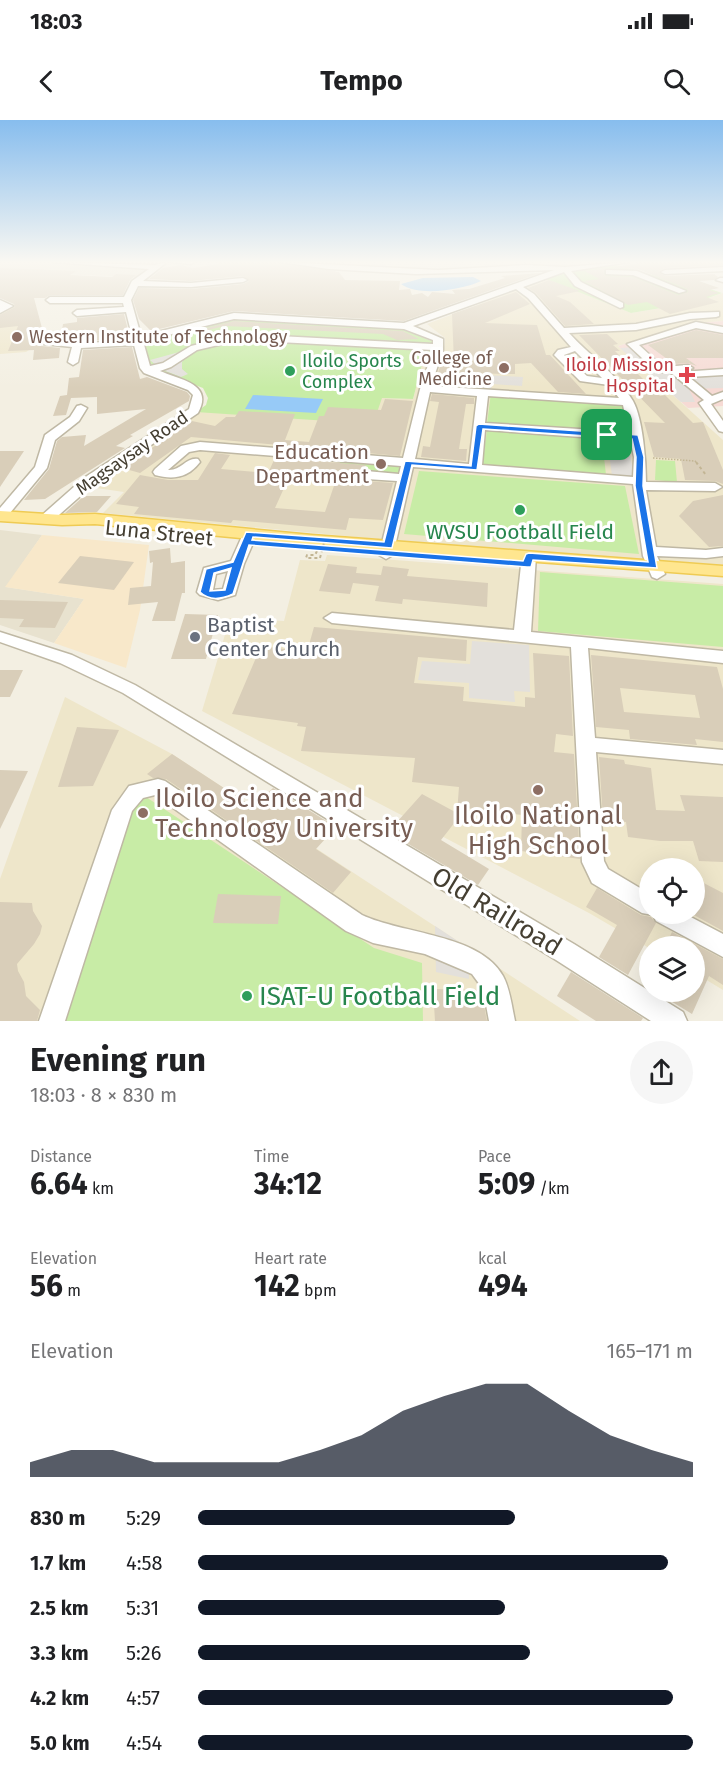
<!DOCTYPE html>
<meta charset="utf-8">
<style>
body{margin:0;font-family:"Fira Sans",sans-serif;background:#f6f6f6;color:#202124;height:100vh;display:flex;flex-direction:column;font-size:22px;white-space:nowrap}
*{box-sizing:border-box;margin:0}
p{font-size:20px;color:#757577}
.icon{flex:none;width:33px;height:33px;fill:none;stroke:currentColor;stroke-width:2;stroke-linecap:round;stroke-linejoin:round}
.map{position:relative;height:901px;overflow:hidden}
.sheet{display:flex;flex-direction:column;background:#fff;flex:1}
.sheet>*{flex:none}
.controls{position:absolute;left:639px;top:738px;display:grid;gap:12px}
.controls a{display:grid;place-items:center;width:66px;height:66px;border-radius:50%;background:#fff;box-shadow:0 6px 24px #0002;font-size:30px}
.pin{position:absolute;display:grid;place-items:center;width:51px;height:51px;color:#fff;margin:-26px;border-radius:12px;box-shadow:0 3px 9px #0006}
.round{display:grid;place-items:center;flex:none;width:63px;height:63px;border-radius:32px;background:#f6f6f6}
.headline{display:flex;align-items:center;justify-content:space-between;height:102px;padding:0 30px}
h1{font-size:33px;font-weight:700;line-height:45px}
.stats{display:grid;grid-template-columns:repeat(3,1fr);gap:9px;height:102px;padding:6px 30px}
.stats div{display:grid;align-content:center}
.stats b{font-size:30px;font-weight:700}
.stats small{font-size:16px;font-weight:400}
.stats p{font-size:16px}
.chart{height:168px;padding:12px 30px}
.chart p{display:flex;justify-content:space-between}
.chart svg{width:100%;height:108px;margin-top:6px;fill:#111827;opacity:.7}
ul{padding:0 30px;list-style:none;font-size:20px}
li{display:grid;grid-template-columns:96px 72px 1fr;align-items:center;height:45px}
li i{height:15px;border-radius:8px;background:#111827}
.status{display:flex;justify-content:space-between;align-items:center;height:42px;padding:0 30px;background:#fff;direction:ltr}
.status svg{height:16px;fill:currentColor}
header{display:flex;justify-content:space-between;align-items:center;height:78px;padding:0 30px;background:#fff;font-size:27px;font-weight:700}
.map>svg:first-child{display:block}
.residential{fill:#e8e2cf}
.commercial{fill:#f8e8ca}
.education{fill:#eee6ca;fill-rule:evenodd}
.medical{fill:#f6dad4}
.green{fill:#c8eca6}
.parking{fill:#e3e0db}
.water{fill:#97caf7}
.building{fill:#d9ceb9;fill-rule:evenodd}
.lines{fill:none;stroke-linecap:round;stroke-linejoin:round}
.minor-casing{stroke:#bfb8a4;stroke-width:3}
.major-casing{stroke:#efcb54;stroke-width:3}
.path-far1{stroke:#c2b594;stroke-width:1.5;stroke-dasharray:1.5 1.5;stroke-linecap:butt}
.path{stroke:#c2b594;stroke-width:2;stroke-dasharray:3 3;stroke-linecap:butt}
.minor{fill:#fff;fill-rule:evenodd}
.major{fill:#ffe68f;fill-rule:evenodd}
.path-bridge{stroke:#c2b594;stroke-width:2;stroke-dasharray:3 3;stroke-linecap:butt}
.route{fill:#1a73e8;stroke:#fff;stroke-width:1.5;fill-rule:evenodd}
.education-dot{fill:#8d6e63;stroke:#fff;stroke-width:2}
.leisure-dot{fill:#2e9e5b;stroke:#fff;stroke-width:2}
.health-dot{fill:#e0444e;stroke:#fff;stroke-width:2}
.worship-dot{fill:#6b7280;stroke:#fff;stroke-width:2}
.labels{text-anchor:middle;stroke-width:6;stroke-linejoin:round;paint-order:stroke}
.far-education-label{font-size:18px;fill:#785e54;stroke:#fff;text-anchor:start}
.far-leisure-label{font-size:18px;fill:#27864d;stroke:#fff;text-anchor:start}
.far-health-label{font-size:18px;fill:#be3a42;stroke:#fff;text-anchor:end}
.far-street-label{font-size:18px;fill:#453f32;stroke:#fff}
.education-label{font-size:21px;fill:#785e54;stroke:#fff;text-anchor:end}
.leisure-label{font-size:21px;fill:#27864d;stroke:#fff}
.street-label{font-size:21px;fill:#453f32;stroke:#fff}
.worship-label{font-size:21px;fill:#5b616d;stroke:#fff;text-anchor:start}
.near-education-label{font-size:26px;fill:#785e54;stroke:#fff;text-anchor:start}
.near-street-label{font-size:26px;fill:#453f32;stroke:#fff}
.near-leisure-label{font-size:26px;fill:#27864d;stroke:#fff;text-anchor:start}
</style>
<div class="status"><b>18:03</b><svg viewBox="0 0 49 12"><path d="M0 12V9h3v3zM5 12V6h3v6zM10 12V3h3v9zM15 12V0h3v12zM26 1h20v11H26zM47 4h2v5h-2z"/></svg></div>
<header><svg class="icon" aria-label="back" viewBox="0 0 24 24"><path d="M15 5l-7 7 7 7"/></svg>Tempo<svg class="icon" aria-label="search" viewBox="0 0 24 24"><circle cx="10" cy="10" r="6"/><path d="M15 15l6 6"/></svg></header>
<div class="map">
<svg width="723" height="901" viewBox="0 0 723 901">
<rect width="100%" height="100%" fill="#f3efe2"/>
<g class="residential">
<polygon points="0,142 158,142 138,157 0,152"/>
<polygon points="0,410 42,415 6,467 84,479 54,523 0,505"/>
</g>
<polygon class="commercial" points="42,415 149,425 140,490 126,548 54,523 84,479 5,467"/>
<g class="education">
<polygon points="546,159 631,193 697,182 723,173 723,201 698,203 618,226 723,320 723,448 399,421 103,393 124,372 89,367 196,292 382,278 413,279 425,233 444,228 445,218 427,204"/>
<polygon points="0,182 36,188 29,230 26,232 0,234"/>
<path d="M327,435l396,29v406l-28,-17 -1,-27 -45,2 -60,-35 -387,-202 28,-93 54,3 16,-61 25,1zM650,748h44v46h-44z"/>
<polygon points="65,577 172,634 580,901 0,901 0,759"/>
</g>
<polygon class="medical" points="723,201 723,286 688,288 618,226 698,203"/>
<g class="green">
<polygon points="615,145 657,156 674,157 722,173 697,182 631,193 546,159 570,151"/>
<polygon points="225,199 396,207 434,222 433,231 425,233 413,279 382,278 373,304 196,292 206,285 208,278 203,268 158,251 148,244 145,219"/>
<polygon points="491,273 623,283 625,301 599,300 600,310 487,303"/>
<polygon points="487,310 602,319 606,355 482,346"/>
<polygon points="341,339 404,343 401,355 366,352 367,348 339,346"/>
<polygon points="656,340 675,341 677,362 655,360"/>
<polygon points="419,351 625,366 639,434 404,414"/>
<polygon points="540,452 723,466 723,527 538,511"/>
<polygon points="146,677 374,828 422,843 423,901 64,901 126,692"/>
</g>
<g class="parking">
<polygon points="637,227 672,253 723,250 723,268 689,269 695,282 681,282 620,228"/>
<polygon points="194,228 182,242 182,249 188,254 181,257 160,249 150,240"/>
<polygon points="484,255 523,257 522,266 492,264 491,270 481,270"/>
<polygon points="605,302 625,303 634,357 612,356"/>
<polygon points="472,521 529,525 530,572 514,571 515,582 469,578 469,563 418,560 422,541 470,544"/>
<polygon points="435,806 468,828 469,859 436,852"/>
</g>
<g class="water">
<path d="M473,157l8,4c-19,9 -63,16 -80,3l22,-6z"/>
<polygon points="253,275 323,279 316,293 245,289"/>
</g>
<g class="building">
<polygon points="216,142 279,142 339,152 345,160 400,161 399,170 410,169 412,175 422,173 428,177 432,172 455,174 452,170 469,169 505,158 501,156 540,153 404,201 234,191 151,211 139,199 133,180 139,168 191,169 243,164 249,161 243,156 191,161 149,159 163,148 181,145 193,148 219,144"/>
<polygon points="644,142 723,143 723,145 665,148 659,151 665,156 716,154 714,154 718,157 714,160 699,161 719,168 709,170 719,173 706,177 719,182 670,194 647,182 628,185 584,161 599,159 585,151 606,148 604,154 606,156 633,157 678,175 688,172 687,169 638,149 611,148"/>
<polygon points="0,148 76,151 70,155 112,157 116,154 136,155 130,160 123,175 50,175 45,178 34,178 43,212 62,210 63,204 77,202 77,198 124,194 130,218 88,221 47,217 42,219 42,226 60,228 59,238 33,240 34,230 8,231 18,206 0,208 0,195 15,187 14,184 0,178"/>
<polygon points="549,160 580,171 556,176 570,182 594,204 565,206 536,173 528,168"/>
<polygon points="516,172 530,184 485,203 537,205 546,235 550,235 586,274 558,272 531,243 515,244 515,254 457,253 454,265 434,264 442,241 454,242 452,194"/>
<polygon points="234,201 403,211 419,219 397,220 383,214 225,206 200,212 198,210"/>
<polygon points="696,210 723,215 723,238 686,238 697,246 688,243 674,244 648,225"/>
<polygon points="607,214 618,224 613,225 620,231 615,231 660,276 665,275 693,303 703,302 723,350 723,364 715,361 685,360 681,339 654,337 644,302 665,303 579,215"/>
<polygon points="132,227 140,259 147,257 187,272 190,276 189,281 130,315 133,316 116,326 125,328 45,379 24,380 49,349 57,321 62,317 86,315 84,326 146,289 97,294 97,277 71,278 66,295 53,296 60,276 67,275 69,258 79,257 83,230"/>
<polygon points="432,274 474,278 474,284 466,284 459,329 467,329 466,341 421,337 423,326 430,327 439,282 430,281"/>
<polygon points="385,279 413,281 400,336 191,317 140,353 122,348 192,301 215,306 226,297 235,297 239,291 295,294 285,320 309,322 319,296 324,296 328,287 381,290"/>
<polygon points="0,331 24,331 0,367"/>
<path d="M215,333l15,2 -9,14 47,4 7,-15 91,7 -8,9 7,7 28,2 -10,37 -34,-2 -3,12 -113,-10 -2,3 -97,-9 5,-7 -23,-3 24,-29 28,5h30zM289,357l47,3 -11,32 -50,-4z"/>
<polygon points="723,375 723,426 709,427 679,396 693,381"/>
<polygon points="84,376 111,376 97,392 65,393"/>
<polygon points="170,428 171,443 185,441 185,473 182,473 175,501 152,501 158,482 128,485 130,468 151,466 153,442 150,443 149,431"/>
<polygon points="80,436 134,442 114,470 58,463"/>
<polygon points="328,444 357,447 356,453 381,455 383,446 409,449 407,456 488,463 487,487 403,479 402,484 375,481 379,466 353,463 350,474 319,471"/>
<polygon points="0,480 68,482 55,508 19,507 24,499 0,498"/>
<polygon points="185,494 218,495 206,539 171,539"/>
<polygon points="314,507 467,520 466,541 418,537 414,563 464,567 463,581 525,587 525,577 535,578 533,533 569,536 573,616 556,614 554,632 574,634 580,739 521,731 522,695 466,688 441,720 489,749 478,765 388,712 422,674 457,693 459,667 412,662 415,638 301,631 306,607 297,606 298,603 232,594 261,526 307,532"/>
<path d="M591,535l126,12 6,22v53l-28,-3 2,6 -67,-6 -1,-9 -33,-3zM620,568l75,7 5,23 -76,-6z"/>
<polygon points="0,550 23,550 10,577 0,577"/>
<polygon points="77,607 119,610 93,666 58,667"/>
<polygon points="172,634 253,687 273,668 336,707 316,729 351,752 333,773 166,659 153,658 147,654"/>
<polygon points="599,637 624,640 625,644 651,648 656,690 685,691 680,675 723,677 723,742 699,741 693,721 660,721 628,717 626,702 603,699"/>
<polygon points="0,650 28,651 0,709"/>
<polygon points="694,758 723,773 723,811 694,795"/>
<polygon points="597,768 641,795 651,797 656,803 628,855 599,837 617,805 586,787"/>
<polygon points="218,774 281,776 278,804 213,803"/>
<polygon points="0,782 32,783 33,791 42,806 40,814 34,824 17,844 18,851 24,862 26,876 40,890 37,901 0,901"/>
<polygon points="672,812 723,839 723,865 709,856 692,894 656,872 694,872 694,826 665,826"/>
<polygon points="571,852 643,898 641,901 596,901 557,876"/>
<polygon points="433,869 481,870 487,901 435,901"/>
</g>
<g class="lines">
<defs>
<g id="minor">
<path d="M52,142l103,3 12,-3 -24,19 48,2 52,-5 4,2 -4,2 -52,5 -53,-1 -7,14 10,36 93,-23 170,10 150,-53 -138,4 -87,-5 -48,-7 157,8 88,-5 39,2 64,-5 -58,9 10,11 42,21v4l-3,1 -45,-22 -11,-14 -41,15 11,7 30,34 72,-4 54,-11 29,-1v4l-3,1 -26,2 -54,11 -67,3c20,22 49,42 64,68 10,18 13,61 13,81l69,1 7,4 -7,4 -69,-1 10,57 50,3 17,-2v8l-17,2 -49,-2 8,18 -8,5 -5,-2 -9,-21 -10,-72 -220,-17 -20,88 -7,4 -7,-4 18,-74 -31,-2 -6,-4 6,-4 33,3 2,-8 -201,-16 -11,2 -21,18c13,1 18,-13 30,-11l2,3c-12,16 -27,18 -45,13l-2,-3 2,-3 26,-23 19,-4 203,16 17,-69 13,-39 -193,-10 -43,10 -26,17 -11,4c21,9 54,13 38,42l-104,71 -43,38h-10l-2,-3 2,-3 43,-38 105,-69 4,-14 -5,-5 -44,-17 -4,-5 -6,-23 -53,3 -3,14 -5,3 -5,-3 4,-15 -28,-3v-4l3,-1 41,4 45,-3 -7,-28 -49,4 -4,-3 4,-3 47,-3 -1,-4h-73l-4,-3 4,-3h74l8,-16 17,-12zM516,169l12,9 43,49 -13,3 -4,5 26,26 29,4 10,13 -188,-12 12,-36v-11l-30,-13zM234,199l170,10 29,11v4l-193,-10 -49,12 -28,17 -13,3 -7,-25zM575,231l27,27 -15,-2 -23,-21zM430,272l47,4 -8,68 -54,-5zM488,276l135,9 11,52 -1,20 -151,-12 3,-35 110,8 6,-4 -6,-4 -110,-7z"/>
<polygon points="171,142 195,142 191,144"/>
<polygon points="723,147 723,151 665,154 661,152 665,150"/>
<polygon points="609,150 637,151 686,171 679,173 633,155 606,154 606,150"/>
<polygon points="720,158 723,158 723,162 716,160"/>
<polygon points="0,180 13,186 0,193"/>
<polygon points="696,202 723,207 723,213 696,208 639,225 663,247 688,245 693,248 682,252 723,249 723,255 689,257 712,276 723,272 723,279 711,284 723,301 723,312 719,311 699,283 704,280 670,252 657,252 627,224"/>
<polygon points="81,285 87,288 79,301 55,320 47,348 5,399 0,400 0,388 35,347 45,315 70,297 77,286"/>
<path d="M250,410l7,4 -13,30 -9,31 -17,5 -18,-5 -3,-3 7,-24 27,-7 12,-27zM228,451l-5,18 -10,1 3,-16z"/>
<polygon points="529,432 536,436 531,512 723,531 723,543 588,528 595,618 723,630 723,644 596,632 604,741 608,749 650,774 650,794 685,794 723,814 723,837 656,801 653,795 642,793 592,763 582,742 571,527 332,503 324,498 332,493 514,510 522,436"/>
<polygon points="0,512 72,535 135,565 574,824 683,892 687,901 651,901 556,840 123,573 60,543 0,522"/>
<path d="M158,659l7,2 197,134c40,19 118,19 141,61 7,13 9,31 12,45h-26l-6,-32 -11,-15 -47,-20 -52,-11 -27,-12 -191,-136 -12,3 -11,13 -67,210h-26l73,-211 17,-24z"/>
</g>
<polygon id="major" points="0,391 62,395 95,394 312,415 723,446 723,456 312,425 95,404 62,405 0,401"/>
</defs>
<use href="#minor" class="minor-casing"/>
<use href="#major" class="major-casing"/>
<g class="path-far1">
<polyline points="605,315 624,316"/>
<polyline points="653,338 695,341 697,344"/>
</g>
<g class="path">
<polyline points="696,342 706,355"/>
<polyline points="317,431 315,435 307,435 306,438 320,438"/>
</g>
<use href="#minor" class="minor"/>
<use href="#major" class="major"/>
<polyline class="path-bridge" points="320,438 326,415"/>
</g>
<linearGradient id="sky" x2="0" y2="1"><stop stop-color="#87bdee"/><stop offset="0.53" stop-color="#faf8f2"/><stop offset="1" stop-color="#faf8f2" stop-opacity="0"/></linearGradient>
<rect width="723" height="268" fill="url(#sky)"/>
<path class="route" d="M479,304l159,11 6,22 -1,29 14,82 -124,-8 -2,7h-4l-278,-22 -16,49c-11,5 -24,7 -33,-2l6,-23 27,-7 13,-30 138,10 21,-81 66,5 5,-40zM483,309l149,10 4,18 -1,29 13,76 -119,-9 -3,1 -3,7 -271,-21 1,-3 139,11 20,-83 65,5zM231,448l-6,22 -15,1 4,-18z"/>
<g class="education-dot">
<circle cx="17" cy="217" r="6"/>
<circle cx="504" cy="248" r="6"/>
<circle cx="381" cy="344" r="6"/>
<circle cx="538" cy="670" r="6"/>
<circle cx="143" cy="693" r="6"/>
</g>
<g class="leisure-dot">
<circle cx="290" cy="251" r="6"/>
<circle cx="520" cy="390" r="6"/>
<circle cx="247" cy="876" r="6"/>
</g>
<path class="health-dot" d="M684 246h6v6h6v6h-6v6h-6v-6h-6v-6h6z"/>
<circle class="worship-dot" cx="195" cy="517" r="6"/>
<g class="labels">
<g class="far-education-label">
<text x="29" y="223">Western Institute of Technology</text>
<text x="492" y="244" text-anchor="end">College of<tspan x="492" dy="21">Medicine</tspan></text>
</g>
<g class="far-leisure-label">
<text x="302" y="247">Iloilo Sports<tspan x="302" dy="21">Complex</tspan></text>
</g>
<g class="far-health-label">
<text x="674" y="251">Iloilo Mission<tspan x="674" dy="21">Hospital</tspan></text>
</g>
<g class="far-street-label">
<text transform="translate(132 333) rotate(-35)" y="6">Magsaysay Road</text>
</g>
<g class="education-label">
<text x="369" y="339">Education<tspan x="369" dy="24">Department</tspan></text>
</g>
<g class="leisure-label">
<text x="520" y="419">WVSU Football Field</text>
</g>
<g class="street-label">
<text transform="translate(159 413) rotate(6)" y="7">Luna Street</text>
</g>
<g class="worship-label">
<text x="207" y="512">Baptist<tspan x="207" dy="24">Center Church</tspan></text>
</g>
<g class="near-education-label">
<text x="155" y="687">Iloilo Science and<tspan x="155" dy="30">Technology University</tspan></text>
<text x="538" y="704" text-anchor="middle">Iloilo National<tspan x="538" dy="30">High School</tspan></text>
</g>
<g class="near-street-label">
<text transform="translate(497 791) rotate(31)" y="9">Old Railroad</text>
</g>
<g class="near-leisure-label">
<text x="259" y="885">ISAT-U Football Field</text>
</g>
</g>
</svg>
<div class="controls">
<a><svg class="icon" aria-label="locate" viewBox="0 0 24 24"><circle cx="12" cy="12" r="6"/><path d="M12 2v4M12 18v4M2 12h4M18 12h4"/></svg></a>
<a><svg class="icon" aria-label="layers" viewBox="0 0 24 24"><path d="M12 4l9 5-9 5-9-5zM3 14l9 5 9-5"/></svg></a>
</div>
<div class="pin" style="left:607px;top:315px;background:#1e9e55"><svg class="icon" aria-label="arrive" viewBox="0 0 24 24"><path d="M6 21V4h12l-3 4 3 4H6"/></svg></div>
</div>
<section class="sheet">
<div class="headline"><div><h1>Evening run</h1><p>18:03 · 8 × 830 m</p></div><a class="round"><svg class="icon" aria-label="share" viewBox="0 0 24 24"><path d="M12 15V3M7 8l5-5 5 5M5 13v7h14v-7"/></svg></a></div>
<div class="stats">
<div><p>Distance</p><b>6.64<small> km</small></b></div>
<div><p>Time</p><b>34:12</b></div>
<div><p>Pace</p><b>5:09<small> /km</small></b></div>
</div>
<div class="stats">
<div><p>Elevation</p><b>56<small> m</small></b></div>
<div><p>Heart rate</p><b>142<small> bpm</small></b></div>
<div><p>kcal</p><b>494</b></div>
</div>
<div class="chart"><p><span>Elevation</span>165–171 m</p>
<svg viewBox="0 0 160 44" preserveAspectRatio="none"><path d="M0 44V38L10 33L20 33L30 38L40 38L50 38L60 38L70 33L80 27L90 17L100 11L110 6L120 6L130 17L140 27L150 33L160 38V44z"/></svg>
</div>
<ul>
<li><b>830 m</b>5:29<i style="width:64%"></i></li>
<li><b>1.7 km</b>4:58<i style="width:95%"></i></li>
<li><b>2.5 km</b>5:31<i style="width:62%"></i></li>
<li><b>3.3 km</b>5:26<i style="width:67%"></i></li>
<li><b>4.2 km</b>4:57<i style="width:96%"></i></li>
<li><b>5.0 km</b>4:54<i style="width:100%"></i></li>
</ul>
</section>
